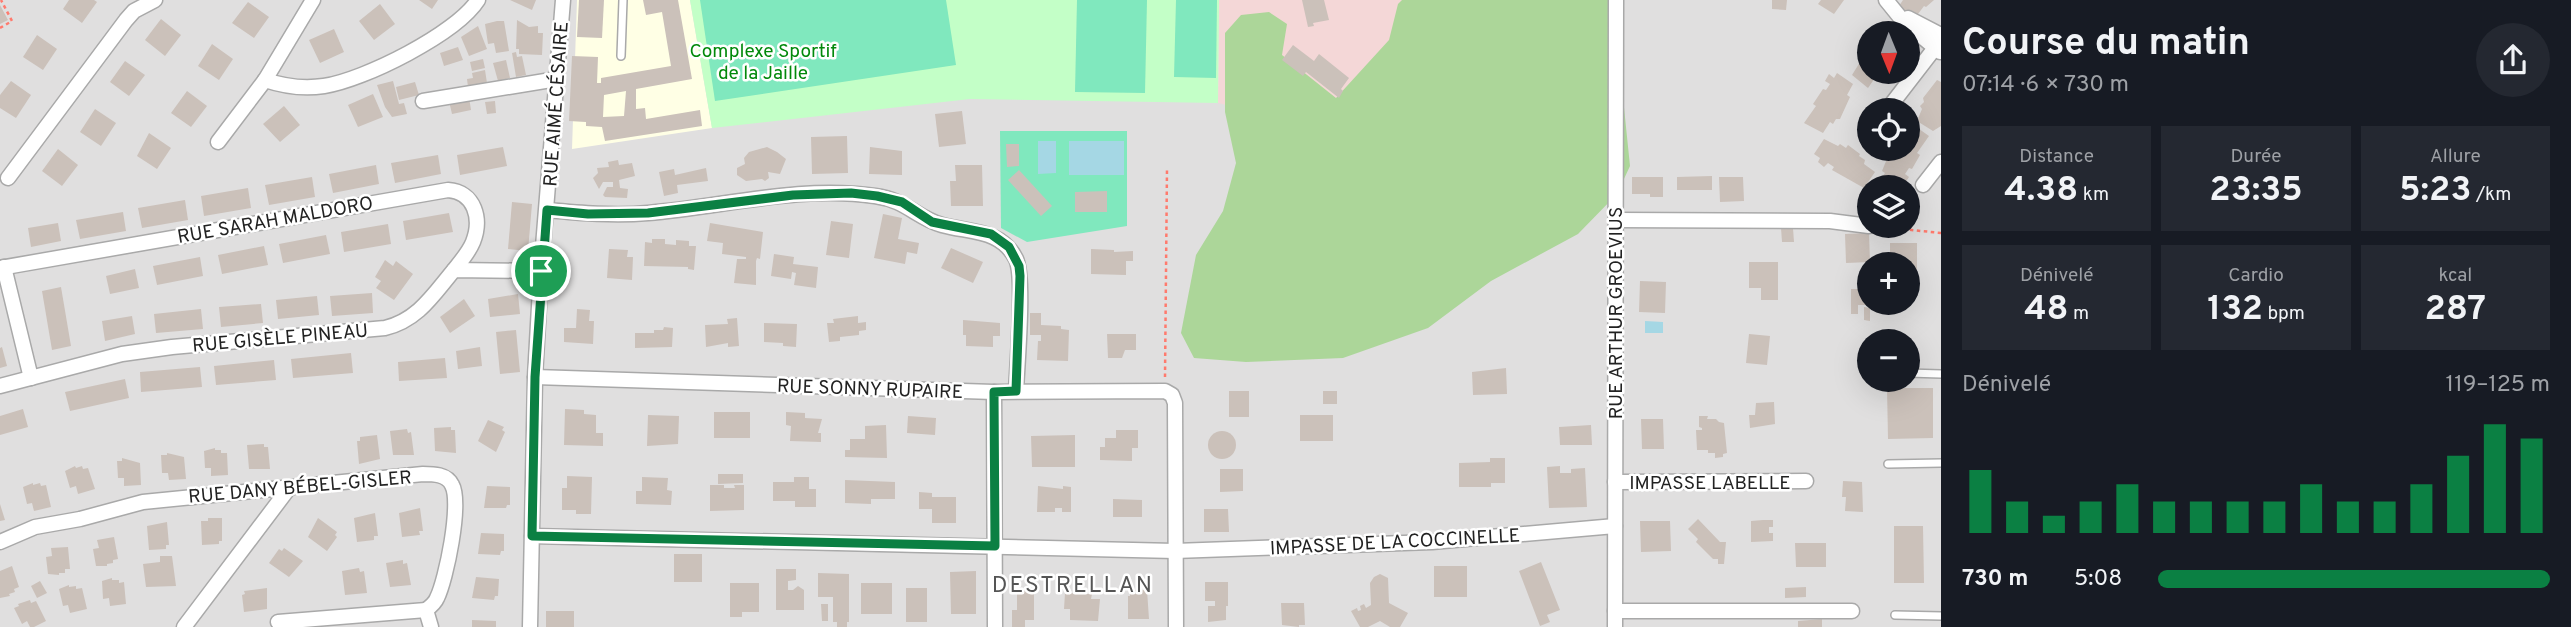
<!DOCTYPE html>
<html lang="fr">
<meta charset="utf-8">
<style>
body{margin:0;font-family:Overpass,sans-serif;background:#242831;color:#f1f3f6;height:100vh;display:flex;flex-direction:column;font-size:26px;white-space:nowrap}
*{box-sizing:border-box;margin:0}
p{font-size:23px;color:#9ea1a6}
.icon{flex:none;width:38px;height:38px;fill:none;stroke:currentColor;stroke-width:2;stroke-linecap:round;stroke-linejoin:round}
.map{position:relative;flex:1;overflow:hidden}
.details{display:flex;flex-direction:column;background:#171b24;width:630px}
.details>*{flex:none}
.needle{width:46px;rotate:179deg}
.buttons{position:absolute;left:1857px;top:21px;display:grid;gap:14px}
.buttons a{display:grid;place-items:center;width:63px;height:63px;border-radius:50%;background:#171b24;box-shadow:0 7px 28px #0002;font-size:35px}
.pin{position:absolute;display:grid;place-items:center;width:60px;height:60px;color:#fff;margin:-30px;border:4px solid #fff;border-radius:50%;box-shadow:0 2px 7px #0007}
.round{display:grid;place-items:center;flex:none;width:74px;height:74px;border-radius:37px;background:#242831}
.headline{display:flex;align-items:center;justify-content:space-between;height:119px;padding:0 21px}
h1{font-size:38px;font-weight:700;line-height:52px}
.metrics{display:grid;grid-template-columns:repeat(3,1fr);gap:10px;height:119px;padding:7px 21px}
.metrics div{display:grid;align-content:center;border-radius:0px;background:#242831;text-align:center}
.metrics b{font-size:35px;font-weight:700}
.metrics small{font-size:19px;font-weight:400}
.metrics p{font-size:19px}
.chart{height:196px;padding:14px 21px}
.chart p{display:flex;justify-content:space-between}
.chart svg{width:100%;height:126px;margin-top:7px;stroke:#0b8043;stroke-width:6}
ul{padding:0 21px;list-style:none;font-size:23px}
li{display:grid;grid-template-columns:112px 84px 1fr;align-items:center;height:52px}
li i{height:18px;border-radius:9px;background:#0b8043}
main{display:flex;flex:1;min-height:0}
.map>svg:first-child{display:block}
.residential{fill:#e0dfdf;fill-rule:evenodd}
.commercial{fill:#f4d7d7}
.education{fill:#ffffe5}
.forest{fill:#acd699}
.park{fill:#c3ffc7}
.pitch{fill:#80e8be}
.water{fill:#a5d7e4}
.building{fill:#cbc1ba;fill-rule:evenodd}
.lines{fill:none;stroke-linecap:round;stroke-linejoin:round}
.lane-casing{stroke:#a9a9a9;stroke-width:10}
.street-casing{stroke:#a9a9a9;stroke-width:17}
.path{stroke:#ff7a6d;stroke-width:2.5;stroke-dasharray:3.5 3.5;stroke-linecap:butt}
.lane{stroke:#fff;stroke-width:7}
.street{stroke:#fff;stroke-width:14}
.route-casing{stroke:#fff;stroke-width:14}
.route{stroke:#0b8043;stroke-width:9}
.labels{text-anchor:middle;stroke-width:5;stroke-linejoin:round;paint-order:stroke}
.park-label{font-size:19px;fill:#02890b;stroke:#fff}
.street-label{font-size:19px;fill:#222;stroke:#fff}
.quarter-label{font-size:23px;letter-spacing:2px;fill:#555;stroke:#fff}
</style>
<main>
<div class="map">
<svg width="1941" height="627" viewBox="0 0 1941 627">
<rect width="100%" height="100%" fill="#f3efe8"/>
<path class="residential" d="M0,0h1219l-1,103 251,-103h472v627h-1941zM1869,33h39v39h-39zM1869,110h39v39h-39zM1869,187h39v39h-39zM1869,264h39v39h-39zM1869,341h39v39h-39z"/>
<polygon class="commercial" points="1219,0 1469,0 1348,135 1218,103"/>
<polygon class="education" points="577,0 690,0 712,128 572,149"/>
<polygon class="forest" points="1402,0 1613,0 1630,166 1617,194 1578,234 1491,281 1428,328 1343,358 1246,362 1194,358 1181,333 1196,255 1223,211 1236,163 1225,112 1225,33 1241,15 1269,12 1287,24 1282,55 1336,98 1389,40 1398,4"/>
<polygon class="park" points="690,0 1219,0 1218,103 970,99 712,128"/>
<g class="pitch">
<polygon points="700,0 946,0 956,65 715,101"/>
<polygon points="1077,0 1147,0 1145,93 1075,92"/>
<polygon points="1176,0 1217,0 1216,78 1174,77"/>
<polygon points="1000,131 1127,131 1127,226 1027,242 1001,228"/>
</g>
<g class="water">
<polygon points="1038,141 1056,141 1056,173 1038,174"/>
<rect x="1069" y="141" width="55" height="34"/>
<polygon points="1645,321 1663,322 1663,333 1645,333"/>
</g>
<g class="building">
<polygon points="69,0 94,0 97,2 82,23 63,9"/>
<polygon points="419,0 438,0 432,9"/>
<polygon points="510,0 536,0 532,10"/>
<polygon points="579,0 604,0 602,38 577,37"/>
<path d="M643,0h35l14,79 -56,10v20l9,-1 1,11 54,-9 2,16 -97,15 -3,-14 -16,-1v-4l-17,-1 3,-65 26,1 -1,26h4v-5l70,-12 -9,-54 -16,3zM626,91l-2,25 -21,1 1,-22z"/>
<polygon points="1302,0 1324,0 1329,20 1313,23 1314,26 1308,27"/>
<polygon points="1772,0 1787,0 1786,10 1772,9"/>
<polygon points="1821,0 1844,0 1834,14 1818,4"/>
<polygon points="1903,0 1934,0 1926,7 1924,6 1915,18 1899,6"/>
<polygon points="248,2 269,17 254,38 232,23"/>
<polygon points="380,4 395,24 374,40 359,21"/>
<polygon points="0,5 8,20 0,24"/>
<polygon points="161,19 181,35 165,56 145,40"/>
<polygon points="517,20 529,27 538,26 538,33 543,33 542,55 519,54 519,49 516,49"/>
<polygon points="497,21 504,21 509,51 496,53 494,43 488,44 485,24"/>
<polygon points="478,26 487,49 469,56 461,37"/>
<polygon points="1885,26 1897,33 1874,33 1877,29 1882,29"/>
<polygon points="334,29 344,52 320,63 309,40"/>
<polygon points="37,35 57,49 43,70 23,57"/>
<polygon points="1869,41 1869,72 1883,72 1880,76 1877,75 1868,88 1852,75 1862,59 1859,56"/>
<polygon points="212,44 233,59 219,80 198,66"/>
<polygon points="1293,45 1314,61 1319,54 1349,78 1341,89 1343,91 1339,98 1306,72 1303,76 1282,60"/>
<polygon points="458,47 463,60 444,66 440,53"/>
<polygon points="516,52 517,57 522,56 526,75 516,77 512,53"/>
<polygon points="483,59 485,68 472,71 470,62"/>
<polygon points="506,60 510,78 498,81 493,63"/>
<polygon points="125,61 145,75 129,96 110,82"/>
<polygon points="485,70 487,83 468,87 467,79 473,78 472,73"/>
<polygon points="1837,73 1853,84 1847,95 1850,97 1840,119 1836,119 1833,124 1830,122 1823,133 1804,123 1816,106 1813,104 1823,89 1826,90 1830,84 1825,81 1829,74 1834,78"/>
<polygon points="1937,80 1941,82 1941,126 1933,131 1917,121 1922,109 1920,106 1924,102 1923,98"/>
<polygon points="11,81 31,95 16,118 0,108 0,95"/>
<polygon points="393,81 399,104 404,103 407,114 392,117 385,107 377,85"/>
<polygon points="415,82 419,95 399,100 396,87"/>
<polygon points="187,91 207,106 191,127 171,113"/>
<polygon points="373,94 383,117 358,127 348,105"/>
<polygon points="469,97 471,110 452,114 449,101"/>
<polygon points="495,101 496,113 487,114 485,102"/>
<polygon points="284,106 300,125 280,142 263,124"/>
<polygon points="95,109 116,123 101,146 80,132"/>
<polygon points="962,111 966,144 939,147 935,114"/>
<polygon points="1912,124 1929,136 1917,153 1920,155 1912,169 1909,168 1905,174 1909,177 1905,183 1901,180 1897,186 1882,177 1885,173 1882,171 1891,149 1908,149 1908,131"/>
<polygon points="149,133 171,148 157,169 137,156"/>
<polygon points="847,136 848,173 812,174 811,137"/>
<polygon points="1824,139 1838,146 1840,144 1846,148 1848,145 1860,154 1859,156 1865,160 1864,164 1875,172 1864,188 1832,170 1834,167 1828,163 1824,167 1818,162 1820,158 1814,154"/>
<polygon points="1006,144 1019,144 1019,166 1007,167"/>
<polygon points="503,147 507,166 460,175 457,155"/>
<polygon points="767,147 777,152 786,159 780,174 768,172 769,178 765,181 762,179 746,181 737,175 737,168 745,164 744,158 749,152"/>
<polygon points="870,147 902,151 902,175 869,174"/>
<polygon points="58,149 78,165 62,186 42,171"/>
<polygon points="438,155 441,174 395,183 391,163"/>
<polygon points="618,160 619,165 632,163 635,176 619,180 620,188 628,189 627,198 605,197 603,195 607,187 613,187 613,182 603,182 599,189 593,178 598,173 597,168 609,167 608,162"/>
<polygon points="376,165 379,184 333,193 329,174"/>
<polygon points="955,165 982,165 983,206 951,206 950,181 956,181"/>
<polygon points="706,168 708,181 677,185 678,193 664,196 659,172 674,169 675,175"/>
<polygon points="1019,170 1052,206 1041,216 1008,180"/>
<polygon points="1712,176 1712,190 1677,190 1677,177"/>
<polygon points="312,177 315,197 269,205 265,185"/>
<polygon points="1632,177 1663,177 1663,197 1650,197 1650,194 1632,194"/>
<polygon points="1719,177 1743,177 1744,201 1720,202"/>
<polygon points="248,188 251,208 204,216 201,196"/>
<polygon points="1107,191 1107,212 1075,212 1075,192"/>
<polygon points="185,200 188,220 142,228 138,208"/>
<polygon points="512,202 532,204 528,251 508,249"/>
<polygon points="123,212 126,231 80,239 76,220"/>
<polygon points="449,213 453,232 406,240 403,221"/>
<polygon points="883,214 902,218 898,239 919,243 917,254 907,252 905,264 874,258"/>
<polygon points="831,221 853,224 849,258 826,255"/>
<polygon points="58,223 61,241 31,247 28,228"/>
<polygon points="710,223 763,232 760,259 757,258 756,261 756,285 734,283 737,259 746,259 746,257 722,254 723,243 707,241"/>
<polygon points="388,224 391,244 344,252 341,232"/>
<polygon points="1781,228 1793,228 1794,242 1782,242"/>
<polygon points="1869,233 1870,262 1846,263 1845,234"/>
<polygon points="326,235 330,254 283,263 279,244"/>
<polygon points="652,239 665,239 665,244 676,245 676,240 689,241 689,246 696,246 694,270 688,269 688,267 644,266 645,242 652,243"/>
<polygon points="1890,243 1917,243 1917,278 1908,278 1908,264 1893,264 1893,257 1890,257"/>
<polygon points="264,246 268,265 222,274 218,255"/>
<polygon points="951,248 983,262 973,283 941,268"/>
<polygon points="609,249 628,250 627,257 633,257 632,280 607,278"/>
<polygon points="1091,249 1114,250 1114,252 1133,251 1133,261 1126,261 1126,275 1091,274"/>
<polygon points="774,254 794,257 793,264 818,267 816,288 794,285 796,273 792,272 791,279 771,276"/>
<polygon points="200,257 203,276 157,285 153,266"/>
<polygon points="385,260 393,266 396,261 413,274 394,300 376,288 381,281 375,277"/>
<polygon points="1749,262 1778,262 1778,300 1761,300 1761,288 1749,288"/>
<polygon points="135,269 139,288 110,294 106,276"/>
<polygon points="1640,281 1666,282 1665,313 1639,312"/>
<polygon points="61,287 71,346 52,350 42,291"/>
<polygon points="1851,289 1866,289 1866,305 1858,305 1858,314 1851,314"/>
<polygon points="372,293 373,313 332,316 330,296"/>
<polygon points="518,294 520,314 490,317 488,299"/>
<polygon points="317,296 319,315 278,319 276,300"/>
<polygon points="464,299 475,316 450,333 440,317"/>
<polygon points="261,304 263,323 221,327 219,307"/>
<polygon points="1864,307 1870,308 1870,321 1864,320"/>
<polygon points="201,309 203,329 156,333 154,314"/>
<polygon points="577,309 590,310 589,321 594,321 593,344 564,342 564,328 576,328"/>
<polygon points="1030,313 1041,313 1041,325 1061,326 1061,329 1069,330 1068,361 1037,360 1038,341 1041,341 1041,335 1030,335"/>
<polygon points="132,316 135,334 105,341 102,321"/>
<polygon points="858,316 858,323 866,322 866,330 859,331 859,335 840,337 840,341 829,342 827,323 834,323 833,319"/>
<polygon points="737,318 739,346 728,347 728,343 706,347 705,325 728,324 727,319"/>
<polygon points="963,320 1000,323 1000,336 993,336 993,347 966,346 966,335 963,335"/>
<polygon points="764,323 797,324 796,347 783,346 783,343 764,342"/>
<polygon points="664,327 673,328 672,347 635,348 635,333 654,333 654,330 663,330"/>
<polygon points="516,330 520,372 500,374 496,332"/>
<polygon points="1107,334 1136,334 1136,350 1125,350 1122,358 1108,358"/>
<polygon points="1749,334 1770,336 1767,365 1746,363"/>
<polygon points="2,347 7,366 0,368 0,348"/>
<polygon points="480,347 482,366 458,369 456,351"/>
<polygon points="351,353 353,373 293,378 291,359"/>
<polygon points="445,358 447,378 399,381 398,362"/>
<polygon points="274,360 276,380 216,385 214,366"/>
<polygon points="200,367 202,387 141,392 140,372"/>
<polygon points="1506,368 1507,394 1473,395 1472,372"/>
<polygon points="125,379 129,398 70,411 65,392"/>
<polygon points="1887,388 1933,388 1933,438 1888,439"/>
<rect x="1229" y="391" width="20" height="26"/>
<rect x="1323" y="391" width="14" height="13"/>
<polygon points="1774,402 1775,424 1750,428 1749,415 1755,415 1756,403"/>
<polygon points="23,409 28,427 0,435 0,416"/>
<polygon points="565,409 584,410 584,414 596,415 596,433 603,433 603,446 564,445"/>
<rect x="714" y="412" width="36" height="26"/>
<polygon points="786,412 805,413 805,418 822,419 818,433 821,433 821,442 790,441 791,426 786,425"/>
<polygon points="648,415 679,416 678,444 647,446"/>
<rect x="1300" y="415" width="33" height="26"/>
<polygon points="908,416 936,418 935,435 907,433"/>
<polygon points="1699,416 1708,416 1707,419 1716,419 1719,422 1724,423 1727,453 1723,454 1723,457 1715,458 1715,453 1708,453 1708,450 1697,450 1696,430 1702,430 1702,428 1699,427"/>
<polygon points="1641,419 1663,419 1664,449 1642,449"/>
<polygon points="488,420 504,427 502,430 505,432 496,452 478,441"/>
<polygon points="886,425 887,458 845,457 845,450 850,450 850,439 865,439 865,426"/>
<polygon points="1591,425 1592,445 1560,445 1559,427"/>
<polygon points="451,427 451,430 455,430 456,453 435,451 434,428"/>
<polygon points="407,429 408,433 411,432 414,455 393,455 390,431"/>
<polygon points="1116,430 1138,430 1138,448 1132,448 1132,461 1100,460 1100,447 1105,447 1105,438 1116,438"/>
<circle cx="1222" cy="445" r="14"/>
<polygon points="377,435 380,459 359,464 357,441 360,441 360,437"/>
<polygon points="1075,435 1075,467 1032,467 1031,436"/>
<polygon points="264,444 264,447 268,447 270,469 249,469 247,445"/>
<polygon points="215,448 215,450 221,450 221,453 227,453 228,475 211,476 211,468 205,468 204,451"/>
<polygon points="167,453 184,457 186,479 169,480 168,473 162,473 161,455 167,455"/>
<polygon points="122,458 140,463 141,485 124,486 124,478 118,478 117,461 122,461"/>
<polygon points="1490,458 1505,458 1505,483 1491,483 1491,487 1459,487 1459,463 1490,462"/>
<polygon points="75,466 76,468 82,466 83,469 88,468 95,489 78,494 76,486 70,488 65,471"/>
<polygon points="1560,466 1560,473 1571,473 1571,469 1585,468 1587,507 1549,508 1547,467"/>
<polygon points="1220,469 1243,469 1243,491 1220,492"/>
<polygon points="718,474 743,474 743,483 718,484"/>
<polygon points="567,476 592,477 591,514 576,514 576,510 562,510 562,488 567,488"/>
<polygon points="642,477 668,478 667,490 672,491 671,505 636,504 636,491 642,491"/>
<polygon points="794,477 809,477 809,489 816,489 816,507 795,507 795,501 773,501 773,482 794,482"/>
<polygon points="845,480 895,482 895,499 871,499 871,504 845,503"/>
<polygon points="1843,481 1862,482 1863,512 1845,511 1846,497 1842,497"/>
<polygon points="33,483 33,485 40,483 41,486 46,485 51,507 34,511 32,503 27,504 23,487"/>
<polygon points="710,485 724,485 724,488 735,488 734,485 744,485 744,510 710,511"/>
<polygon points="487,486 510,487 510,505 507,505 506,508 484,508"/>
<polygon points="1038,486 1063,489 1063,486 1071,487 1071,512 1062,512 1062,508 1055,508 1055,512 1037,512"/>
<polygon points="919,492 932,493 932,497 956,497 956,523 932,523 932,509 919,509"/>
<polygon points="1113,499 1142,500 1142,517 1113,517"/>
<polygon points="0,504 5,520 0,521"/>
<polygon points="420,508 423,531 419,531 420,535 402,537 399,513"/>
<polygon points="1204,509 1228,509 1229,532 1204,532"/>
<polygon points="375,513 378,536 374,536 374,540 357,542 354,518"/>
<polygon points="208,518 222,518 222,541 219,541 219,544 202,545 201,521 208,521"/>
<polygon points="318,518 337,532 335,535 337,537 327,551 308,537"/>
<polygon points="1698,519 1720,542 1726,542 1724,564 1718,564 1718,559 1713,559 1696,542 1698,539 1688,529"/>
<polygon points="1763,520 1773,520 1773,527 1769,527 1769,533 1773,533 1773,541 1751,542 1751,521"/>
<polygon points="1640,521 1670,521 1671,551 1641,552"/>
<polygon points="167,522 169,545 166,545 166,549 149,550 147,526"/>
<polygon points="1894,526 1923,526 1924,583 1894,583"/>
<polygon points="481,533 504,534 504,551 501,551 500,555 478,554"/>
<polygon points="114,537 118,559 113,560 113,563 107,564 107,566 96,566 93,549 99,548 97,540"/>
<polygon points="1795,543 1826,543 1826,567 1796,567"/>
<polygon points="68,547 70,569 65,569 65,573 59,573 59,575 48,574 46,557 52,556 51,548"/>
<polygon points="284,548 303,561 289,577 269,563 279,549 282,551"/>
<rect x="674" y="554" width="28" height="28"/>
<polygon points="160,556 172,556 176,586 146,587 143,564 160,562"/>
<polygon points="403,560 403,564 407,563 411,585 390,587 386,563"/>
<polygon points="1541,562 1560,610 1547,615 1550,622 1540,626 1519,571"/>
<polygon points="12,566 19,587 14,589 15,592 9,594 10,596 0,598 0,571"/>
<rect x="1434" y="566" width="33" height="31"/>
<polygon points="359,568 360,572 364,571 367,593 345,595 342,571"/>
<polygon points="776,569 796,569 796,580 788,581 788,590 793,590 798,586 804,590 804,610 776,610"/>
<polygon points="976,571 976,614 951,614 950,572"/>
<polygon points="818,573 849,574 849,622 847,622 847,627 837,627 837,622 833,622 833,597 818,597"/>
<polygon points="1380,574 1388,578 1389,603 1408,613 1400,627 1390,627 1380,621 1368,627 1360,627 1351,611 1357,608 1358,611 1361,610 1360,606 1364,604 1366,608 1371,605 1370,583 1374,577"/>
<polygon points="476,577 499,579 498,596 495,596 494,600 472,598"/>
<polygon points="112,578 112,580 119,580 119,583 124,582 126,604 110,606 109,598 103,599 102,581"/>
<polygon points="40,581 47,593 37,598 31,586"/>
<polygon points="1205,582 1228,582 1228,606 1226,606 1226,620 1208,622 1208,606 1215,606 1215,601 1205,601"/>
<polygon points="730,583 759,583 759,612 742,612 742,617 730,617"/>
<rect x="861" y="583" width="31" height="31"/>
<polygon points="69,585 69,587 76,586 76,589 82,588 87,609 70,613 68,605 63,606 59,589"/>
<polygon points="1806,587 1806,597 1785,598 1785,588"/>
<polygon points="267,588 267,609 244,612 242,595 245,594 244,591"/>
<rect x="906" y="588" width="21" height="34"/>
<polygon points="1034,590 1034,620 1025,620 1025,627 1012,627 1012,610 1017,610 1017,591"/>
<polygon points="1130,590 1147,590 1149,619 1128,619 1128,596 1130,596"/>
<polygon points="1065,593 1092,594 1091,599 1100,599 1098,621 1070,620 1070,609 1064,609"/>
<polygon points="30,600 31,603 36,601 46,621 34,627 30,627 27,621 22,624 14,608 19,606 18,604"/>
<polygon points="1281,603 1304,603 1305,625 1299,625 1299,627 1282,625"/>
<polygon points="821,604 828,604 828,621 822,621"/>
<rect x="546" y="611" width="28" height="16"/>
<polygon points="1822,619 1822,627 1798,627 1798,621"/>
<polygon points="472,620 496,621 496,627 472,627"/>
</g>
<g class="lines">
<defs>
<g id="lane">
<polyline points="621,56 623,0"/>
<polyline points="1908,373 1941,374"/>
<polyline points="1888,464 1941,463"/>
<polyline points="1895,615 1941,616"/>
</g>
<g id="street">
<polyline points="1886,0 1903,21 1940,52"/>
<polyline points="1908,18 1941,35"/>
<path d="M265,80c18,6 39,9 59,6 40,-6 132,-52 154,-86"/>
<polyline points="423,101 557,79"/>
<polyline points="1887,110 1941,40"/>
<polyline points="218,142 265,80 313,0"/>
<polyline points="8,178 126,20 134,11 155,0"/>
<polyline points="1923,185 1941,162"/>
<path d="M547,210c33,3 67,6 101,3 75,-6 151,-28 227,-17 31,4 42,22 67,29 29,8 59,4 74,34 9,19 1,107 0,132"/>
<polyline points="1616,220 1830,221 1869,226"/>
<polyline points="4,267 31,378"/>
<path d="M0,268l448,-78c27,2 34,29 25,52 -4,10 -12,19 -19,28"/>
<polyline points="535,377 994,392 1165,391 1172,395 1175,403 1176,627"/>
<path d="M0,386l122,-32 50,-7 213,-19c33,-8 48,-33 69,-58l87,1"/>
<polyline points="994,392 995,627"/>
<polyline points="1615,482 1806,481"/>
<polyline points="532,536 1175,551 1432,542 1615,526"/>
<path d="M0,542l35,-15 45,-8 63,-17 280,-28c10,0 24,0 29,11 10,18 -6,95 -15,113 -2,5 -7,9 -11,12l5,17"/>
<polyline points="1615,611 1852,611"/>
<polyline points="278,622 426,610"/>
<polyline points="184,627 289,488"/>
<polyline points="530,627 535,377 541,271 563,0"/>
<polyline points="1615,627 1616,0"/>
</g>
</defs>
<use href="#lane" class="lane-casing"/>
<use href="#street" class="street-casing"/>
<g class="path">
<polyline points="0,28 12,21 1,0"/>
<polyline points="1882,227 1941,233"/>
<polyline points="1165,377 1167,168"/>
</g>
<use href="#lane" class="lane"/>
<use href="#street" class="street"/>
</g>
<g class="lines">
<defs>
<polygon id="route" points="851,193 877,196 902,202 932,222 991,234 1009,247 1019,266 1020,276 1016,391 994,392 995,546 532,536 535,377 547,210 588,214 648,213 793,195"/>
</defs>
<use href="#route" class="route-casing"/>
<use href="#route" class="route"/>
</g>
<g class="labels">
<g class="park-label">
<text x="763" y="57">Complexe Sportif<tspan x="763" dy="22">de la Jaille</tspan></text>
</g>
<g class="street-label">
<text transform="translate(555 104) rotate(-86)" y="7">RUE AIMÉ CÉSAIRE</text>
<text transform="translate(275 219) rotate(-10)" y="7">RUE SARAH MALDORO</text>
<text transform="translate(1615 313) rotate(-90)" y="7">RUE ARTHUR GROEVIUS</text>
<text transform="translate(280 337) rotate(-5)" y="7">RUE GISÈLE PINEAU</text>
<text transform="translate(870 388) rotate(2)" y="7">RUE SONNY RUPAIRE</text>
<text x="1710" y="489">IMPASSE LABELLE</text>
<text transform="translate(300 486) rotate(-5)" y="7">RUE DANY BÉBEL-GISLER</text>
<text transform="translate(1395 541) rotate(-3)" y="7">IMPASSE DE LA COCCINELLE</text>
</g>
<g class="quarter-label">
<text x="1073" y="592">DESTRELLAN</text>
</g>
</g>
</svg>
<div class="buttons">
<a><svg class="needle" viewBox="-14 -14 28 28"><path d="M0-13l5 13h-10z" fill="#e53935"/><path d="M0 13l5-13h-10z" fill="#9ea1a6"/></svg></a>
<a><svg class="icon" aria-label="locate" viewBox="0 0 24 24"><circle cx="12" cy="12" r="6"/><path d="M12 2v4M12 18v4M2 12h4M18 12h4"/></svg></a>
<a><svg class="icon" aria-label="layers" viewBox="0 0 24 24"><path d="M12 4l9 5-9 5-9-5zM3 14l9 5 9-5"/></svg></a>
<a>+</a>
<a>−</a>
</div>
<div class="pin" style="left:541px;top:271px;background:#1e9e55"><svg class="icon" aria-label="arrive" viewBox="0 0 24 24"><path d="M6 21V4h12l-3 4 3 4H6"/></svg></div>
</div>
<section class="details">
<div class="headline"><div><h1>Course du matin</h1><p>07:14 · 6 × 730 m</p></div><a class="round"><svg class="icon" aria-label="share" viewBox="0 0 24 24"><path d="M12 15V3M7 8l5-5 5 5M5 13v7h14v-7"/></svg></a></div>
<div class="metrics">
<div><p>Distance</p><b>4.38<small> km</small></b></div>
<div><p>Durée</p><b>23:35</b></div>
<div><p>Allure</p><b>5:23<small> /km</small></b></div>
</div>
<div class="metrics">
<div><p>Dénivelé</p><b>48<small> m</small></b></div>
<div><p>Cardio</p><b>132<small> bpm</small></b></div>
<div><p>kcal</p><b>287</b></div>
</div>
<div class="chart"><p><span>Dénivelé</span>119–125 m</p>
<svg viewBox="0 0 160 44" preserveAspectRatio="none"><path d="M5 44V22M15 44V33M25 44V38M35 44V33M45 44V27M55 44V33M65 44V33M75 44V33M85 44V33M95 44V27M105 44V33M115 44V33M125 44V27M135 44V17M145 44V6M155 44V11"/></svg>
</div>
<ul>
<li><b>730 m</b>5:08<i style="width:100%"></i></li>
</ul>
</section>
</main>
